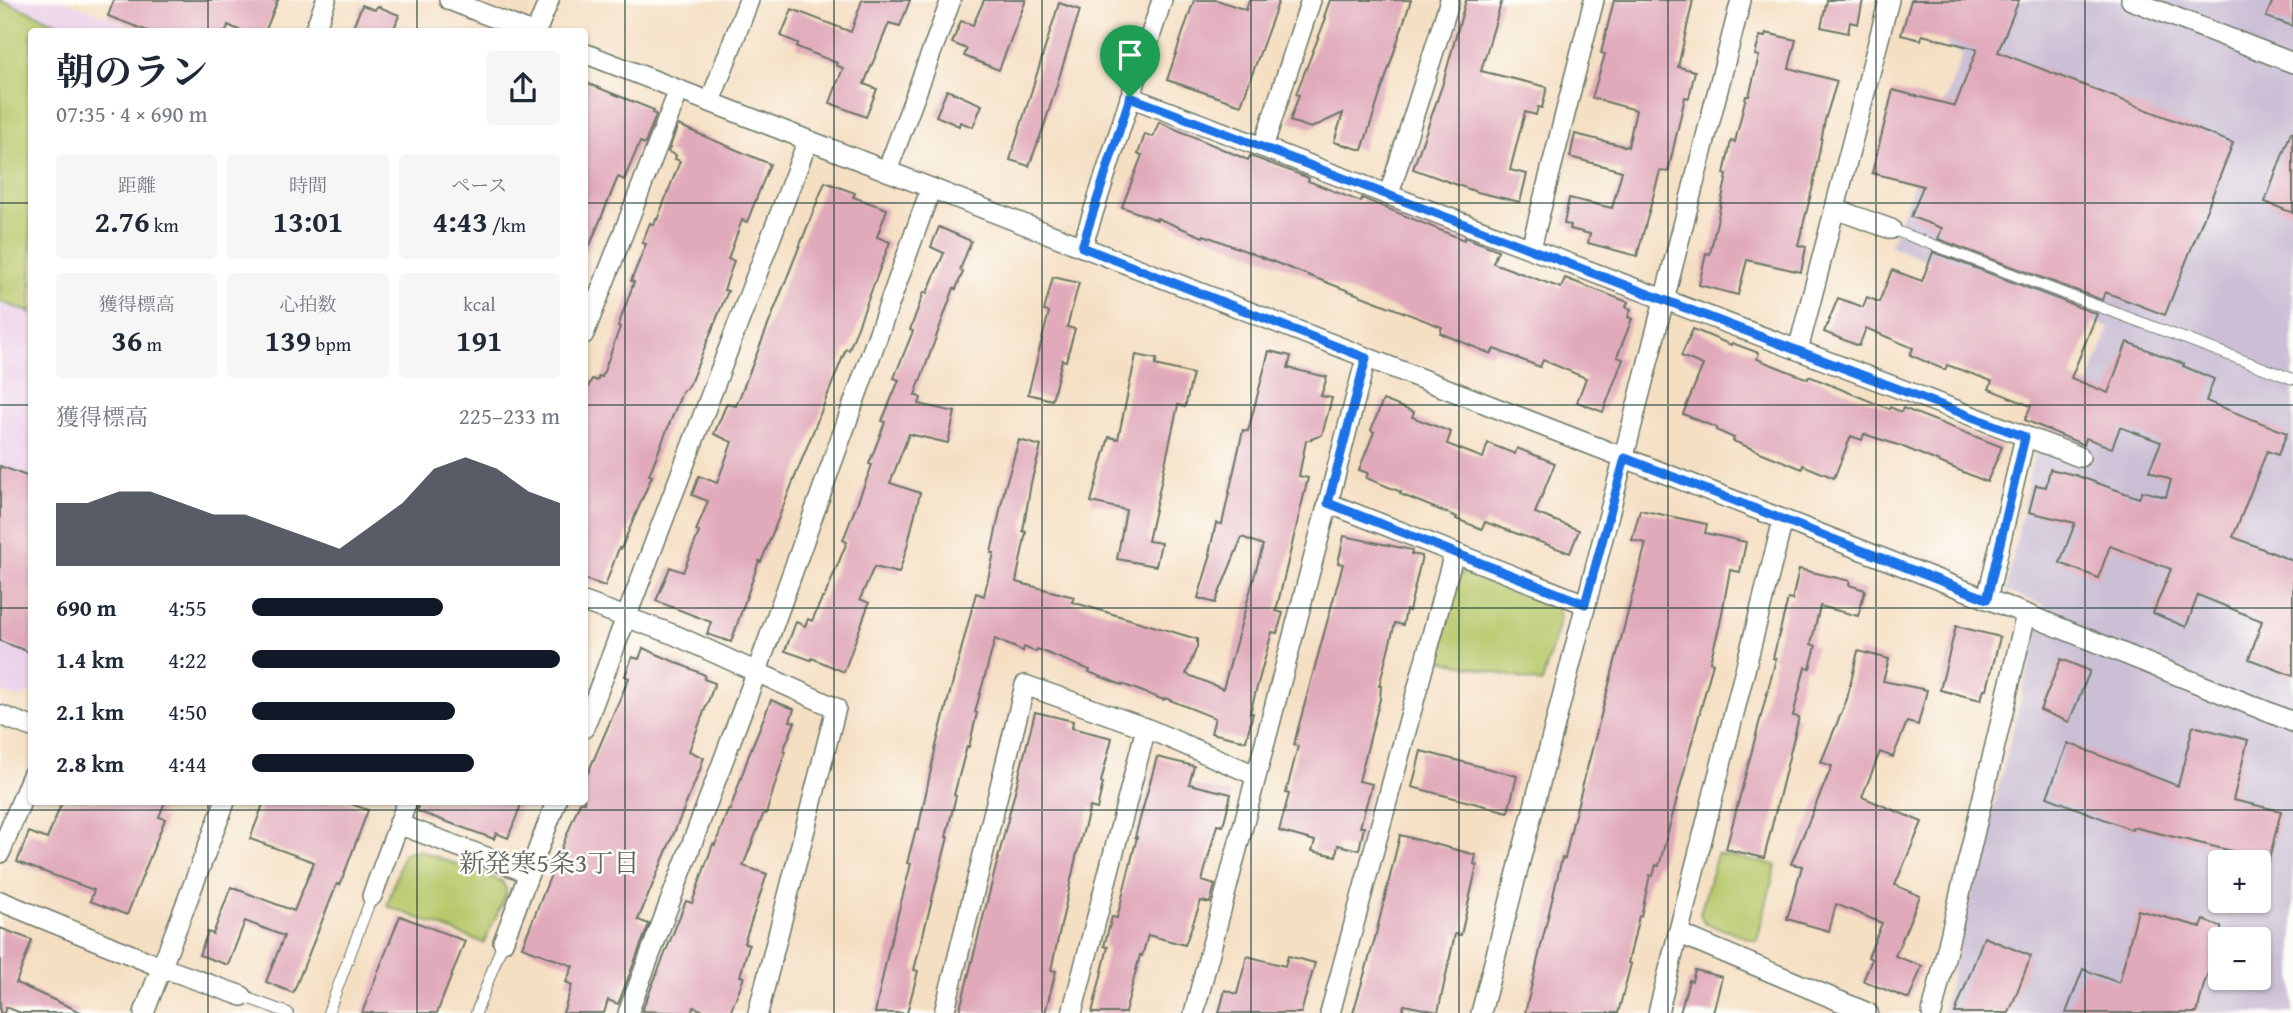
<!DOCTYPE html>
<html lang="ja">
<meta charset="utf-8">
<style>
body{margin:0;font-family:"Gentium Book Plus","Noto Serif JP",serif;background:#f6f6f7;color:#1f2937;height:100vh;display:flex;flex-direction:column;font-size:26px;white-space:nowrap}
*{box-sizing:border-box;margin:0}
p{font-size:23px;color:#747a83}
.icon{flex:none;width:38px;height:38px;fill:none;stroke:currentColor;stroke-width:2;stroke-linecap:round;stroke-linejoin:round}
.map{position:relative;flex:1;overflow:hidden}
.panel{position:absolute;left:28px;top:28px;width:560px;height:777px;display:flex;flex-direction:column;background:#fff;border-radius:7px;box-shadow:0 2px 5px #0004}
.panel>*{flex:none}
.buttons{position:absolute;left:2208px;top:850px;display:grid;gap:14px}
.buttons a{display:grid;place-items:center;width:63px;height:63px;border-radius:7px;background:#fff;box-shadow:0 2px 5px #0004;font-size:35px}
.pin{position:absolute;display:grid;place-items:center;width:60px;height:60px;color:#fff;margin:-72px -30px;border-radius:50% 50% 50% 0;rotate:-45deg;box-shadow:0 0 7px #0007}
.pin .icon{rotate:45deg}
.round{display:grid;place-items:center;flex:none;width:74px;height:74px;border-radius:7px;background:#f6f6f7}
.headline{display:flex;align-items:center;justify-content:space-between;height:119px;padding:0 28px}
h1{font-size:38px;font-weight:700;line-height:52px}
.stats{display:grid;grid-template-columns:repeat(3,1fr);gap:10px;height:119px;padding:7px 28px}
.stats div{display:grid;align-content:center;border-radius:7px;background:#f6f6f7;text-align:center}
.stats b{font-size:30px;font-weight:700}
.stats small{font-size:19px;font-weight:400}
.stats p{font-size:19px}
.chart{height:196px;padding:14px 28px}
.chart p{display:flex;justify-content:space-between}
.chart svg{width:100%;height:126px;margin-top:7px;fill:#111827;opacity:.7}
ul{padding:0 28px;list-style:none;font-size:23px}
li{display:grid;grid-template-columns:112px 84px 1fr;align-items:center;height:52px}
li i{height:18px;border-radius:9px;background:#111827}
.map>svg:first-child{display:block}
.built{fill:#ecd1ea}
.industrial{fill:#cbbfd5;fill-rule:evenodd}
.green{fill:#b7c769;stroke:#6b824e;stroke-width:2}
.building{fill:#e1aabb}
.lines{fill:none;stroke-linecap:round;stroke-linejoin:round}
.service-casing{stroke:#6a7666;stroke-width:12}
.minor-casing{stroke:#6a7666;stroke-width:22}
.service{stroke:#fff;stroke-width:10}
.minor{stroke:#fff;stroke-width:19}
.route-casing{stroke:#fff;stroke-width:14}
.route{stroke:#1a73e8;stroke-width:9}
.grid{fill:none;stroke:#1f3d34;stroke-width:2;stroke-opacity:0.55}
.labels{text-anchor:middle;stroke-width:5;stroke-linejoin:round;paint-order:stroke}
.neighbourhood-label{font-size:26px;fill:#636363;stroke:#fdfcf7}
</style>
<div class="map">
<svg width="2293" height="1013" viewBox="0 0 2293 1013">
<rect width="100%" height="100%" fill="#fdfcf7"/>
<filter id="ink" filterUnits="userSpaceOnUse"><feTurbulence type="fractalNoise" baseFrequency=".0143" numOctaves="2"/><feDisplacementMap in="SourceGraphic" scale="14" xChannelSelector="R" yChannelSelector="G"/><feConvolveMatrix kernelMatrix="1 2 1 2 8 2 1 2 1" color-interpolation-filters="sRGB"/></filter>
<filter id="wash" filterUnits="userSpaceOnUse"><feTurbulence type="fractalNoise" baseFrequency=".00686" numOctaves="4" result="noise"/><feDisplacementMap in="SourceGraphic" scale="28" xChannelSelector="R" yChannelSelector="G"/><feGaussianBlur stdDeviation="1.57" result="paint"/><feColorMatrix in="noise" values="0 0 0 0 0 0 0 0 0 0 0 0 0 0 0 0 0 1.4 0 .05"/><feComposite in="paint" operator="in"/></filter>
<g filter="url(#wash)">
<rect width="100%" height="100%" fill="#f5dfc3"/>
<polygon class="built" points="0,0 62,0 145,31 32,32 32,692 18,698 0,691"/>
<path class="industrial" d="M1956,0h337v1013h-351l102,-408 -38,-14 33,-161 29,8 41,-110 -219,-82 73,-192 -17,-9 2,-22zM2221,863h38v38h-38zM2221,940h38v38h-38z"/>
<g class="green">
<polygon points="0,0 78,31 32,32 31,313 0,301"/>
<polygon points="1468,572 1557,603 1560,618 1542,683 1440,660 1456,575"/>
<polygon points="418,850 502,881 507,892 484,943 387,906 404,853"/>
<polygon points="1717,854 1776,865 1757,941 1704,923 1700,914"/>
</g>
<g id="blocks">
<g class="building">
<polygon points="114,0 278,0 265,32 243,32 228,25 226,32 150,32 108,16"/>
<polygon points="862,0 910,0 900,26 889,23 864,84 877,89 866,117 830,103 843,68 836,65 837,63 797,47 798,43 781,36 792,9 851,32"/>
<polygon points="984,0 1026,0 999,70 964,56 967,49 952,43 961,21 973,25"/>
<polygon points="1194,0 1217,0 1246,10 1249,0 1279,0 1241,105 1167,80"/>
<polygon points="1330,0 1411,0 1362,150 1334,142 1343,113 1311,128 1290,121 1299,95 1296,94 1326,18 1324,17"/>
<polygon points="1466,0 1502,0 1481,71 1547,87 1542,108 1538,107 1536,115 1525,112 1510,170 1527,174 1520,202 1477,192 1413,169 1442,86"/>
<polygon points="1614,0 1693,0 1678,67 1695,71 1689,98 1685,97 1668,172 1660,171 1637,256 1588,243 1590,234 1570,229 1571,225 1564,224 1569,198 1612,208 1622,171 1570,157 1575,134 1628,147 1636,110 1592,98 1605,54 1601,53"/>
<polygon points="1827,0 1863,0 1858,24 1850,22 1848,33 1821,27"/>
<polygon points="1911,0 2019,0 1998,52 2233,143 2165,315 2105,292 2102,300 1938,239 1942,228 1911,217 1923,186 1872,173 1893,90 1955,106 1977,49 1922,35 1921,40 1901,35"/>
<polygon points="2273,0 2293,0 2293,26 2266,17"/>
<polygon points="1059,3 1080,10 1045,123 1029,166 1010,160"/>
<polygon points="362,5 375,10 377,6 399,15 393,32 351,32"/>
<polygon points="1766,33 1796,40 1789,68 1837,81 1825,120 1813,186 1798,245 1806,247 1801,272 1747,260 1738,295 1699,285 1706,253 1710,254 1727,175 1724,174 1731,141 1735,142 1746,96 1749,96 1759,56 1755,55 1760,36 1765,37"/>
<polygon points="584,82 654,110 653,113 656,115 645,144 640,142 624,180 618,177 585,257"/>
<polygon points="947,90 982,105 973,127 960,122 959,126 936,116"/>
<polygon points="1159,122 1248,160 1250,156 1309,178 1308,181 1361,202 1362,198 1464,240 1465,237 1498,250 1493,263 1561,288 1565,278 1628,302 1626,307 1631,309 1628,317 1632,319 1617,357 1623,359 1603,412 1577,402 1586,378 1543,360 1540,367 1494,349 1491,354 1440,333 1442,327 1204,235 1203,237 1157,218 1157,220 1122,207 1142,155 1138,154 1145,134 1153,137"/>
<polygon points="678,125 770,164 747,222 742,220 728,259 734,261 724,290 728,291 691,381 685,390 683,390 649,475 652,476 621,549 619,548 605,586 584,579 584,395 592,379 597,381 599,376 602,377 620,327 618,326 634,282 631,281 646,244 642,243 650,223 654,225 656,219 657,220 680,161 675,159 676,155 668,152"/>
<polygon points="2291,132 2293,132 2293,213 2265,202"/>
<polygon points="825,182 855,193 853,197 887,209 877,237 890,242 849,350 846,349 761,562 759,561 731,642 707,634 711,622 656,601 670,567 683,572 699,532 696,531 708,501 692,495 699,476 717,483 732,442 714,434 727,403 736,406"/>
<polygon points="939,227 971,241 960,270 963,272 956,289 954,288 915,395 921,398 919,404 955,412 948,443 909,434 890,483 920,493 907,547 899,573 874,567 860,599 869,603 844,672 812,658 811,660 785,651 796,622 805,626 808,619 812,621 822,598 824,598 847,542 843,540 872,465 869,464 885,422 882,421 899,380 894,378 913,331 910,330 924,292 927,293 944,253 931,247"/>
<polygon points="1933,252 2097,314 2071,378 2108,393 2127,342 2184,364 2183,366 2214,379 2206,401 2287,433 2278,455 2267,451 2233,537 2293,561 2293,676 2249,659 2262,621 2198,595 2186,627 2153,613 2171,569 2110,546 2098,578 2060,563 2075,523 2029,512 2036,485 2046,487 2050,469 2075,475 2139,498 2142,491 2166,497 2171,480 2149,471 2161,442 2120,427 2112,448 2086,438 2084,445 2025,420 2031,406 1989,389 1992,381 1947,365 1945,370 1910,355 1913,348 1866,328 1859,346 1824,332 1838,298 1863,307 1867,297 1879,302 1892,270 1922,281"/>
<polygon points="1053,277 1079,283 1067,327 1075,329 1066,361 1062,360 1052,400 1028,394 1049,312 1044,311"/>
<polygon points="1693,329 1731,345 1732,343 1759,353 1757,359 1808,379 1809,376 1889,409 1890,407 1901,412 1903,408 2002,447 1987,482 1901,446 1864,434 1862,440 1851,436 1834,478 1803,465 1802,469 1733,441 1734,438 1716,430 1717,428 1683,414 1703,365 1681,356"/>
<polygon points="1269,351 1291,356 1288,368 1327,377 1321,396 1332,398 1322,435 1306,441 1299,476 1308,478 1276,611 1283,613 1277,633 1272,632 1250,713 1253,713 1246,741 1211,733 1215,718 1165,698 1164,700 1122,684 1122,685 1089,672 1090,670 1037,649 1036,652 1024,647 1023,651 995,639 975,712 977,713 969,747 967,746 954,795 956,796 946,837 948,837 914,970 918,971 907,1013 875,1013 888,952 911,864 907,863 916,829 918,830 936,746 976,593 984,596 994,553 991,553 1005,487 1019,440 1041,446 1031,483 1023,531 1026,532 1016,582 1074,597 1072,602 1197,639 1197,647 1186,674 1223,689 1263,545 1242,537 1215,603 1198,598 1211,554 1209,554 1216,523 1222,524 1243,430 1248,431"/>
<polygon points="1136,355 1157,359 1155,365 1193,374 1185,407 1178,405 1148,541 1161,543 1156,566 1117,559 1126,510 1091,502 1109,437 1118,439"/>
<polygon points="1383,400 1414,412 1412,417 1451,432 1447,444 1483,458 1488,443 1515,454 1517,448 1555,463 1535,513 1579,530 1570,553 1485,522 1482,529 1456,519 1457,517 1400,494 1401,492 1366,478 1368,473 1359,470 1374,432 1371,430"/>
<polygon points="0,466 32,478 32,653 0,641"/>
<polygon points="1640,510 1707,524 1705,533 1746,542 1740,572 1730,570 1720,624 1710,662 1713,663 1659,866 1656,865 1653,876 1650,875 1641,916 1639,916 1628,963 1631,964 1618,1013 1525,1013 1562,858 1565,859 1572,826 1646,543 1632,540"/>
<polygon points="1344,536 1412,550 1411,554 1422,556 1409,611 1406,610 1403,625 1395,623 1379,686 1381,686 1380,699 1359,781 1372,784 1360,827 1364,827 1359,850 1338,845 1336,856 1312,851 1315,841 1279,831 1289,794 1286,793 1298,746 1294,745 1297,732 1343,564 1338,563"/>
<polygon points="1799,569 1850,581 1849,585 1865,590 1858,616 1820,606 1811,644 1816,646 1810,668 1805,667 1793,716 1799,717 1764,858 1726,849 1776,659 1773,658 1788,599 1792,600"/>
<polygon points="1956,626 2000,637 1987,689 1984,689 1981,700 1940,690"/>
<polygon points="643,648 705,675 704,679 715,683 689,751 704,758 701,764 702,765 638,920 649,924 618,1004 608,1000 604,1013 563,1013 572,985 566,982 573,966 522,947 580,802 584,802 584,782 629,678 625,676 632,657 639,659"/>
<polygon points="1858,651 1889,659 1883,681 1927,690 1918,725 1907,722 1893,757 1880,752 1862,797 1922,822 1895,885 1920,896 1895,956 1922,966 1909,999 1863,981 1872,959 1868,957 1882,923 1836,904 1829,931 1787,919 1802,866 1791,864 1832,766 1821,762 1847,699"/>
<polygon points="2061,659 2090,671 2069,722 2040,710"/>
<polygon points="771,700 794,709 790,721 795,722 783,751 785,752 766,814 764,813 743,866 767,874 744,943 749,945 740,976 744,977 730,1013 709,1013 694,1007 691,1013 642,1011 686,901 692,903 713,844 715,845 728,810 730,810 751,749"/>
<polygon points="1035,712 1073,721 1072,728 1112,738 1101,782 1103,783 1097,809 1090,807 1077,853 1051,970 1056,971 1045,1013 959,1013"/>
<polygon points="2193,726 2248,740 2233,800 2281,811 2269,860 2133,827 2132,830 2047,797 2068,743 2178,786"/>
<polygon points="1421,751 1517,776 1508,812 1412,787"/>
<polygon points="1157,757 1194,766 1189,784 1231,794 1223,826 1217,825 1202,881 1215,885 1210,903 1201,901 1185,945 1148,935 1142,956 1140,955 1125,1013 1092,1013 1108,947 1104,946 1112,917 1117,918 1137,837 1135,837"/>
<polygon points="62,802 165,802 159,817 165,819 127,915 90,901 94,890 17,862 29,832 47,839"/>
<polygon points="264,802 346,802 368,810 340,885 337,884 293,993 266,982 284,936 245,921 228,965 199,955 208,932 213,934 231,887 294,911 314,862 250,839"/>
<polygon points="419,802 522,802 508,838 496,833 494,839 417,811"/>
<polygon points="1400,835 1476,855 1474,864 1477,865 1461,935 1455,934 1438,1012 1404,1005 1402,1013 1353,1013 1375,938"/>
<polygon points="2138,910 2201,927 2204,920 2221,927 2221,963 2213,960 2204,984 2197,1013 2066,1013 2083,969 2119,983"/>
<polygon points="400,916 465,941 437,1013 362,1013"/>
<polygon points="0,928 32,940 16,983 83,1013 21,1013 6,1007 4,1013 0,1013"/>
<polygon points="1984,937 2031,956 2009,1013 1955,1013"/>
<polygon points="1247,956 1285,966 1288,956 1315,963 1301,1013 1219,1013 1225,990 1237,994"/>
<polygon points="1695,970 1722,977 1713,1013 1680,1013 1689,980 1692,981"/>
</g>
</g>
</g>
<g filter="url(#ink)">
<use href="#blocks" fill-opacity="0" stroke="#6a7666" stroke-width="2"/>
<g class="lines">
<defs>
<g id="service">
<polyline points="1891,229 2293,379"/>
<polyline points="242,996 288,1013"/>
<polyline points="328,1013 372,896"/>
<polyline points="476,1013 503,942"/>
</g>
<g id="minor">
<polyline points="449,0 530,32"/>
<polyline points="2131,0 2293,63"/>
<polyline points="314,32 326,0"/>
<polyline points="536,32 549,0"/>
<polyline points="584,53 2026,614 2293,722"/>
<polyline points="1130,97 2080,457"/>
<polyline points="710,102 749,0"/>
<polyline points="1263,147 1311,0"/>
<polyline points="887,171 951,0"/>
<polyline points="1389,194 1450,0"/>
<polyline points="1835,209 1891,229"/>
<polyline points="1082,247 1162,0"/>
<polyline points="1531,248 1594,0"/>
<polyline points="584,334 679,90"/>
<polyline points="1798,350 1889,0"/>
<polyline points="1328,503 1585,604"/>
<polyline points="1987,599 2025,437"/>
<polyline points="584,602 675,635 836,708 758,1013"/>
<polyline points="0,715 32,727"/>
<polyline points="584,728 808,140"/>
<polyline points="398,824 529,873"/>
<polyline points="0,853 32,775"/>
<polyline points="372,896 407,802"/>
<polyline points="0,901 161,967 242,996"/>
<polyline points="1678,933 1868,1013"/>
<polyline points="503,942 556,802"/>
<polyline points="144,1013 225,802"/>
<polyline points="628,1013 757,671 931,188"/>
<polyline points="944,1013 1025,685 1146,728 1255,775"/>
<polyline points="1072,1013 1146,728"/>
<polyline points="1194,1013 1366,358"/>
<polyline points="1330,1013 1454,553"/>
<polyline points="1481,1013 1741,0"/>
<polyline points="1658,1013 1783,520"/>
<polyline points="1932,1013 2026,614"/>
</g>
</defs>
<use href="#service" class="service-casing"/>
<use href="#minor" class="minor-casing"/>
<use href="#service" class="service"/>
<use href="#minor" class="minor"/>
</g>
</g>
<g class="lines" filter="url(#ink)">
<defs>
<polygon id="route" points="1130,97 2025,437 1987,599 1625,458 1585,604 1328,503 1366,358 1082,247"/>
</defs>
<use href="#route" class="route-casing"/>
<use href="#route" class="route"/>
</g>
<path class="grid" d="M208,0v32M417,0v32M625,0v1013M834,0v1013M1042,0v1013M1251,0v1013M1459,0v1013M1668,0v1013M1876,0v1013M2085,0v1013M0,203h32M584,203h1709M0,405h32M584,405h1709M0,608h32M584,608h1709M208,802v211M417,802v211M0,810h2293"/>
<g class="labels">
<g class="neighbourhood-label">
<text x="549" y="872">新発寒5条3丁目</text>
</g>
</g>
</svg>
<div class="buttons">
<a>+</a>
<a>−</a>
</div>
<div class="pin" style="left:1130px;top:97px;background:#1e9e55"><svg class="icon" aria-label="arrive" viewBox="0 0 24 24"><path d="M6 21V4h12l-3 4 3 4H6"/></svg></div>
<section class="panel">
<div class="headline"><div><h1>朝のラン</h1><p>07:35 · 4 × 690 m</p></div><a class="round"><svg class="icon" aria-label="share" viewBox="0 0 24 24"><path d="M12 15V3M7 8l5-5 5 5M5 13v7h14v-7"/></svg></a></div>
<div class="stats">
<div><p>距離</p><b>2.76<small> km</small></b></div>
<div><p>時間</p><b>13:01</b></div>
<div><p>ペース</p><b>4:43<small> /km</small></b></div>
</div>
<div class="stats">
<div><p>獲得標高</p><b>36<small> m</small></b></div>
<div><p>心拍数</p><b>139<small> bpm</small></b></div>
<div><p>kcal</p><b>191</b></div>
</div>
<div class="chart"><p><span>獲得標高</span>225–233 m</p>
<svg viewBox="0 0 160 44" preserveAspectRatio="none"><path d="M0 44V22L10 22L20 18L30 18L40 22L50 26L60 26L70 30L80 34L90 38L100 30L110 22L120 10L130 6L140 10L150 18L160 22V44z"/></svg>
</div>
<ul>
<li><b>690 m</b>4:55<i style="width:62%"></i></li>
<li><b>1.4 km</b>4:22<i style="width:100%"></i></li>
<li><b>2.1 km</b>4:50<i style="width:66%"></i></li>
<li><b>2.8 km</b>4:44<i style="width:72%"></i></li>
</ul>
</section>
</div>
